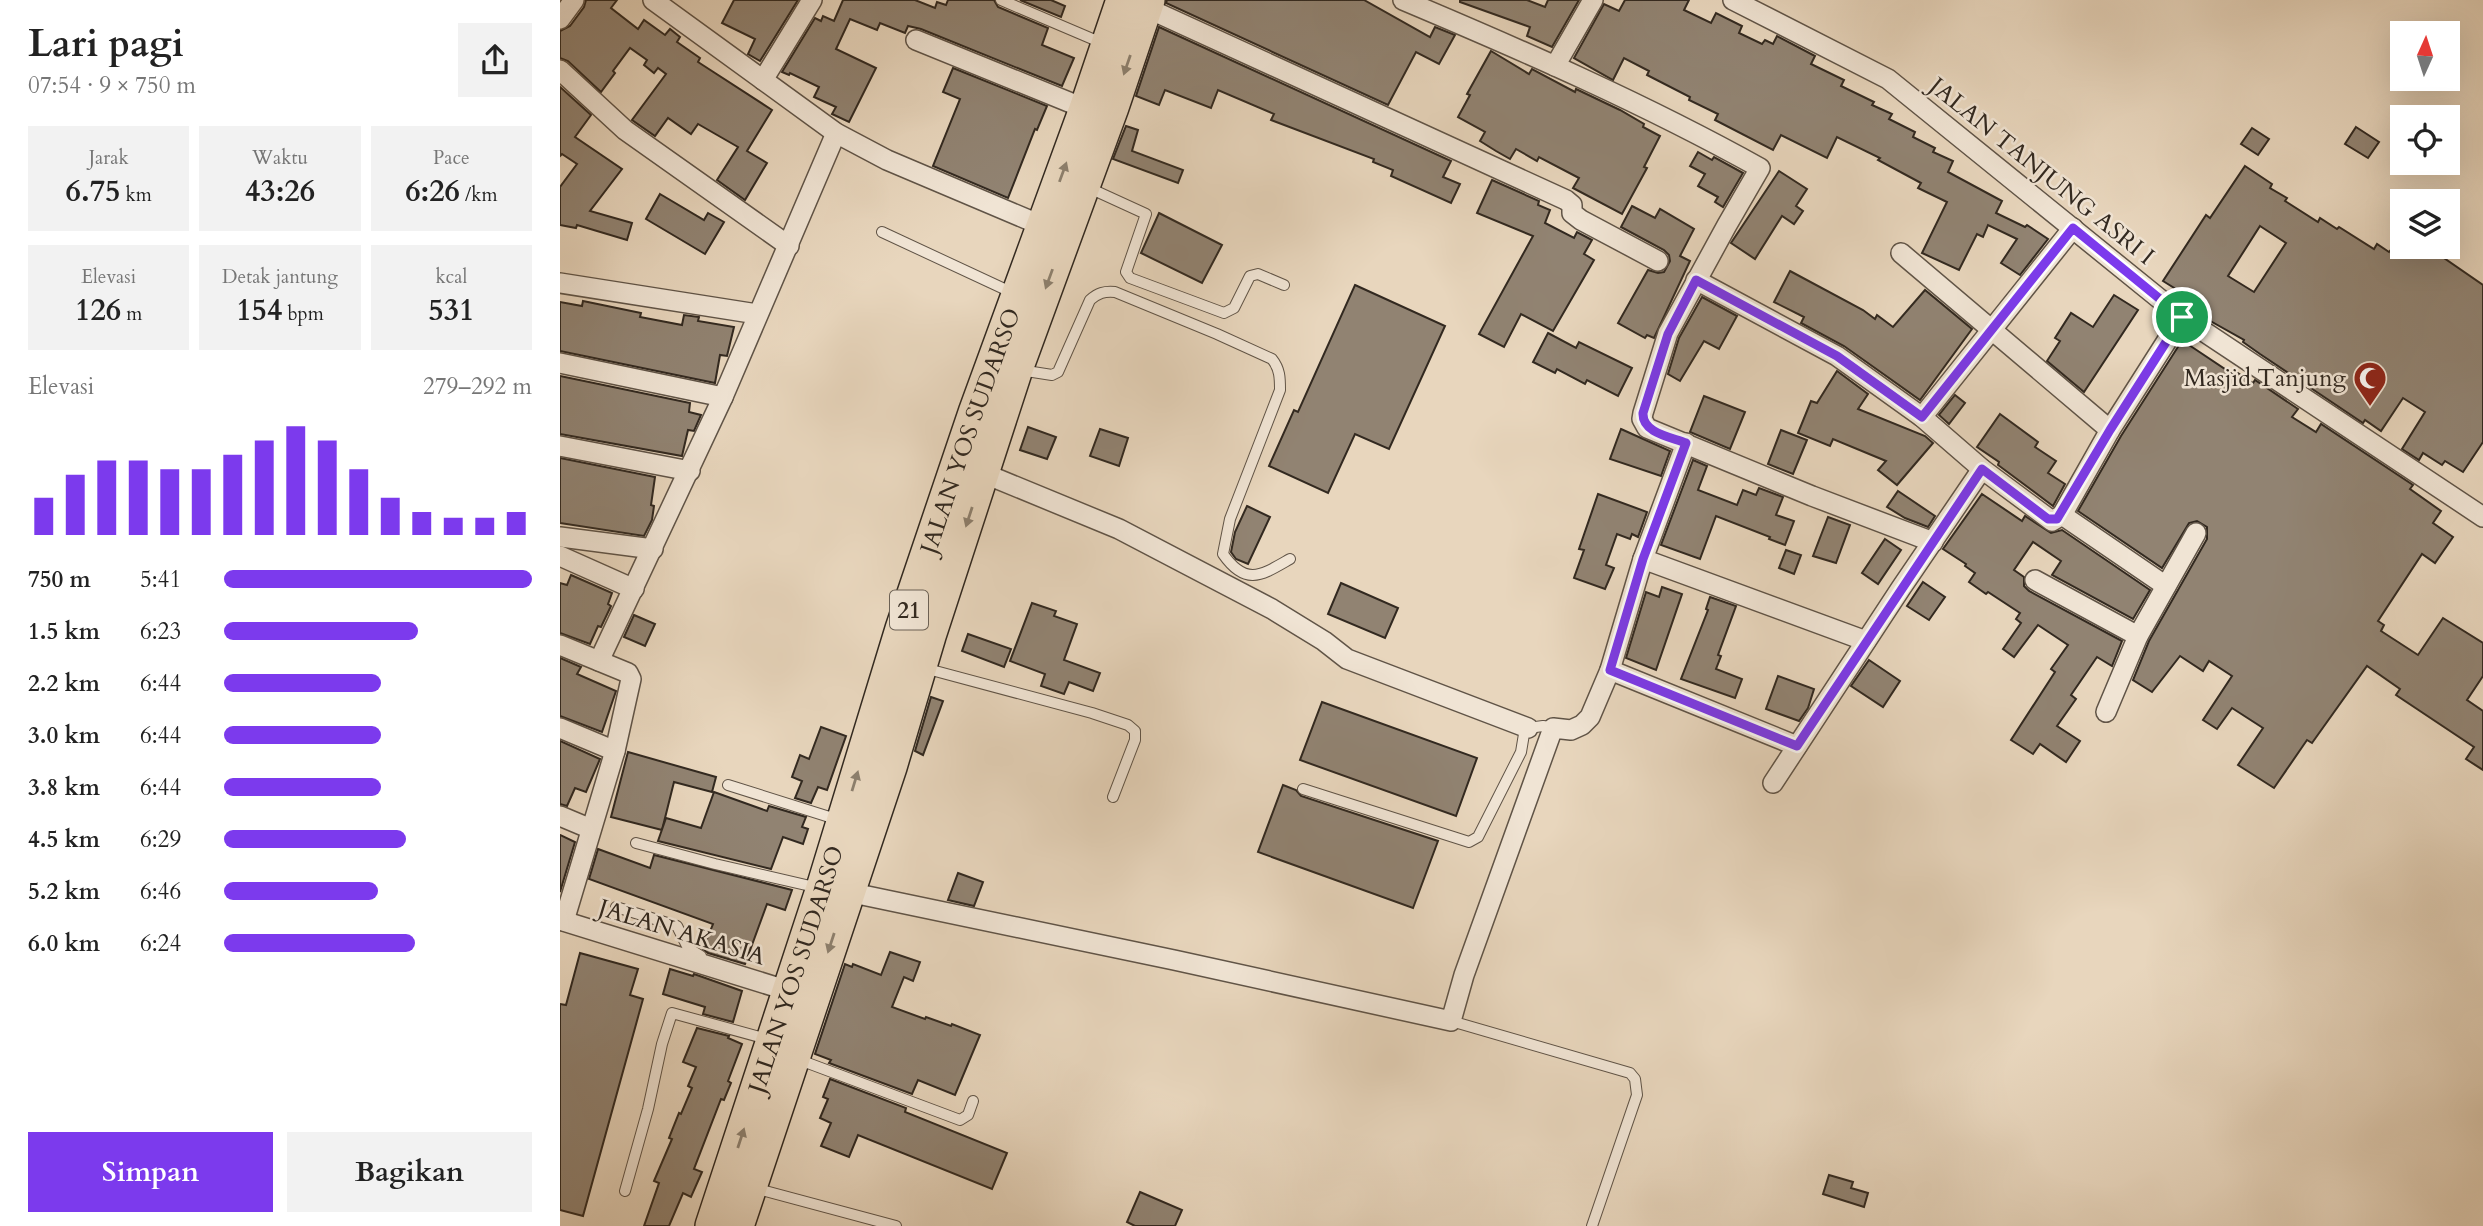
<!DOCTYPE html>
<html lang="id">
<meta charset="utf-8">
<style>
body{margin:0;font-family:Cardo,serif;background:#f2f2f2;color:#222;height:100vh;display:flex;flex-direction:column;font-size:26px;white-space:nowrap}
*{box-sizing:border-box;margin:0}
p{font-size:23px;color:#767676}
.icon{flex:none;width:38px;height:38px;fill:none;stroke:currentColor;stroke-width:2;stroke-linecap:round;stroke-linejoin:round}
.map{position:relative;flex:1;overflow:hidden}
.side{display:flex;flex-direction:column;background:#fff;width:560px}
.side>*{flex:none}
.needle{width:46px;rotate:3deg}
.buttons{position:absolute;left:1830px;top:21px;display:grid;gap:14px}
.buttons a{display:grid;place-items:center;width:70px;height:70px;border-radius:0px;background:#fff;box-shadow:0 7px 28px #0002;font-size:35px}
.pin{position:absolute;display:grid;place-items:center;width:60px;height:60px;color:#fff;margin:-30px;border:4px solid #fff;border-radius:50%;box-shadow:0 2px 7px #0007}
.round{display:grid;place-items:center;flex:none;width:74px;height:74px;border-radius:0px;background:#f2f2f2}
.headline{display:flex;align-items:center;justify-content:space-between;height:119px;padding:0 28px}
h1{font-size:38px;font-weight:600;line-height:52px}
.metrics{display:grid;grid-template-columns:repeat(3,1fr);gap:10px;height:119px;padding:7px 28px}
.metrics div{display:grid;align-content:center;border-radius:0px;background:#f2f2f2;text-align:center}
.metrics b{font-size:30px;font-weight:600}
.metrics small{font-size:19px;font-weight:400}
.metrics p{font-size:19px}
.chart{height:196px;padding:14px 28px}
.chart p{display:flex;justify-content:space-between}
.chart svg{width:100%;height:126px;margin-top:7px;stroke:#7c3aed;stroke-width:6}
.cta{display:flex;gap:14px;margin-top:auto;padding:14px 28px}
.cta a{flex:1;height:80px;border-radius:0px;background:#7c3aed;color:#fff;font-size:28px;font-weight:600;line-height:80px;text-align:center}
.cta a+a{background:#f2f2f2;color:#222}
ul{padding:0 28px;list-style:none;font-size:23px}
li{display:grid;grid-template-columns:112px 84px 1fr;align-items:center;height:52px}
li i{height:18px;border-radius:9px;background:#7c3aed}
main{display:flex;flex:1;min-height:0}
.map>svg:first-child{display:block}
.building{fill:#918372;stroke:#322920;stroke-width:2;fill-rule:evenodd}
.lines{fill:none;stroke-linecap:round;stroke-linejoin:round}
.lane-casing{stroke:#605447;stroke-width:12}
.street-casing{stroke:#605447;stroke-width:22}
.highway-casing{stroke:#322920;stroke-width:36}
.lane{stroke:#f0e4d4;stroke-width:10}
.street{stroke:#f0e4d4;stroke-width:19}
.highway{stroke:#e8d6bd;stroke-width:33}
.oneway{fill:#8d806e}
.route-casing{stroke:#fff;stroke-width:14}
.route{stroke:#7c3aed;stroke-width:9}
.labels{text-anchor:middle;stroke-width:5;stroke-linejoin:round;paint-order:stroke}
.shield{fill:#f0e4d4;stroke:#6b6156;stroke-width:2}
.shield-label{font-size:23px;font-weight:bold;fill:#322920}
.street-label{font-size:24px;fill:#322920;stroke:#f0e4d4}
.poi-label{font-size:24px;fill:#322920;stroke:#f0e4d4;text-anchor:end}
</style>
<main>
<section class="side">
<div class="headline"><div><h1>Lari pagi</h1><p>07:54 · 9 × 750 m</p></div><a class="round"><svg class="icon" aria-label="share" viewBox="0 0 24 24"><path d="M12 15V3M7 8l5-5 5 5M5 13v7h14v-7"/></svg></a></div>
<div class="metrics">
<div><p>Jarak</p><b>6.75<small> km</small></b></div>
<div><p>Waktu</p><b>43:26</b></div>
<div><p>Pace</p><b>6:26<small> /km</small></b></div>
</div>
<div class="metrics">
<div><p>Elevasi</p><b>126<small> m</small></b></div>
<div><p>Detak jantung</p><b>154<small> bpm</small></b></div>
<div><p>kcal</p><b>531</b></div>
</div>
<div class="chart"><p><span>Elevasi</span>279–292 m</p>
<svg viewBox="0 0 160 44" preserveAspectRatio="none"><path d="M5 44V31M15 44V23M25 44V18M35 44V18M45 44V21M55 44V21M65 44V16M75 44V11M85 44V6M95 44V11M105 44V21M115 44V31M125 44V36M135 44V38M145 44V38M155 44V36"/></svg>
</div>
<ul>
<li><b>750 m</b>5:41<i style="width:100%"></i></li>
<li><b>1.5 km</b>6:23<i style="width:63%"></i></li>
<li><b>2.2 km</b>6:44<i style="width:51%"></i></li>
<li><b>3.0 km</b>6:44<i style="width:51%"></i></li>
<li><b>3.8 km</b>6:44<i style="width:51%"></i></li>
<li><b>4.5 km</b>6:29<i style="width:59%"></i></li>
<li><b>5.2 km</b>6:46<i style="width:50%"></i></li>
<li><b>6.0 km</b>6:24<i style="width:62%"></i></li>
</ul>
<div class="cta"><a>Simpan</a><a>Bagikan</a></div>
</section>
<div class="map">
<svg width="1923" height="1226" viewBox="0 0 1923 1226">
<rect width="100%" height="100%" fill="#e8d6bd"/>
<filter id="stains"><feTurbulence type="fractalNoise" baseFrequency=".00286" numOctaves="4"/><feColorMatrix values="0 0 0 0 .2 0 0 0 0 .09 0 0 0 0 .02 0 0 0 .5 -.17"/></filter>
<radialGradient id="worn" r=".72"><stop offset=".6" stop-color="#630" stop-opacity="0"/><stop offset="1" stop-color="#630" stop-opacity=".3"/></radialGradient>
<g class="building">
<polygon points="26,0 57,0 51,8 78,29 84,20 105,35 110,29 120,37 117,42 140,58 138,62 212,110 187,151 207,163 185,200 157,180 178,147 138,124 131,134 108,118 95,136 72,120 106,74 98,68 94,73 84,65 87,60 70,48 53,71 55,73 41,92 8,61 0,58 0,31 10,26 24,7"/>
<polygon points="174,0 238,0 200,61 188,54 195,39 162,23"/>
<polygon points="283,0 355,0 375,8 377,2 386,5 388,0 434,0 438,7 488,28 482,45 514,58 502,86 361,29 348,26 345,33 320,23 317,30 290,19 276,49 316,68 289,122 272,114 276,107 254,97 259,87 230,73 229,75 222,72 255,18 261,21 263,16 274,21"/>
<polygon points="460,0 491,0 505,6 501,17"/>
<polygon points="607,0 804,0 870,37 875,27 895,35 879,64 856,52 828,105 606,3"/>
<polygon points="900,0 967,0 985,7 988,0 1019,0 992,47 967,36 970,27 900,2"/>
<polygon points="1065,0 1129,0 1124,10 1151,23 1156,13 1182,26 1179,33 1202,44 1205,40 1213,44 1217,36 1255,56 1251,64 1284,80 1281,86 1314,102 1312,105 1332,114 1329,119 1355,132 1353,137 1375,148 1373,152 1393,161 1388,172 1442,201 1436,213 1465,227 1467,225 1488,239 1460,275 1441,263 1457,239 1428,225 1423,237 1417,234 1399,270 1362,253 1387,202 1358,188 1361,183 1318,160 1320,158 1277,137 1267,158 1221,135 1213,150 1155,120 1158,114 1129,100 1130,97 1087,75 1089,71 1064,58 1053,80 1014,58 1044,4 1059,11"/>
<polygon points="599,27 891,161 883,177 900,184 891,203 831,176 833,170 813,162 814,159 711,120 714,114 658,90 651,108 605,90 599,105 576,96"/>
<polygon points="931,51 969,74 972,69 1015,92 1016,89 1060,110 1084,124 1083,127 1100,136 1084,167 1087,168 1062,214 1013,188 1019,178 979,157 977,161 956,149 950,159 936,151 920,141 925,132 898,117 910,95 907,94"/>
<polygon points="393,68 487,106 477,130 475,129 448,198 373,166 400,99 383,92"/>
<polygon points="0,87 31,115 15,137 62,169 30,211 72,223 67,240 17,225 16,228 0,225 0,187 17,164 2,154 0,156"/>
<polygon points="566,126 578,130 572,151 623,170 618,183 553,159"/>
<polygon points="1796,127 1819,142 1808,158 1785,144"/>
<polygon points="1692,128 1709,139 1698,155 1681,144"/>
<polygon points="1138,152 1152,160 1154,157 1183,173 1163,207 1155,202 1158,197 1138,186 1145,174 1130,166"/>
<path d="M1685,166l27,18 -2,4 17,10 -2,3 33,21 2,-4 17,11 2,-2 35,22 3,-5 12,8 4,-5h35l55,38v157l-20,30 -18,-11 -3,4 -19,-12 -4,7 -17,-11 23,-37 -22,-14 -22,33 -16,-11 -2,3 -103,-69 -17,-12 1,-2 -39,-22 -29,-23 3,-4 -16,-10 43,-66 4,3zM1700,226l26,17 -32,49 -26,-16z"/>
<polygon points="1219,171 1247,189 1236,206 1243,211 1234,224 1222,216 1195,259 1171,243"/>
<polygon points="932,180 979,201 978,205 990,210 985,223 1014,238 1017,232 1032,240 1024,254 1034,260 993,331 961,314 944,347 919,334 973,236 917,213"/>
<polygon points="100,194 144,220 148,213 164,222 145,254 86,219"/>
<polygon points="1072,206 1095,218 1100,209 1134,229 1120,256 1130,261 1094,338 1087,335 1085,338 1058,323 1088,270 1098,273 1104,272 1110,261 1109,255 1104,250 1061,227"/>
<polygon points="599,213 662,245 642,283 581,253"/>
<polygon points="1230,271 1303,310 1315,319 1317,315 1333,327 1365,290 1412,329 1360,400 1284,346 1241,323 1244,317 1214,302"/>
<polygon points="795,285 885,326 829,449 795,434 768,493 709,466 734,410 738,412"/>
<polygon points="1554,295 1578,310 1524,392 1487,361 1500,341 1495,338 1511,313 1533,327"/>
<polygon points="1142,297 1177,316 1159,349 1144,341 1120,381 1108,374 1119,338"/>
<polygon points="23,301 81,313 80,317 122,325 124,315 139,317 138,321 174,327 167,356 160,355 155,383 0,351 0,302 22,306"/>
<polygon points="988,333 1016,348 1019,342 1072,368 1058,396 1027,380 1025,384 997,369 995,373 973,362"/>
<polygon points="1623,339 1630,343 1629,345 1674,375 1676,372 1693,383 1695,380 1738,409 1732,417 1756,432 1761,424 1853,485 1850,489 1881,511 1873,523 1893,537 1875,563 1862,554 1818,621 1824,625 1821,631 1858,655 1883,618 1923,643 1923,676 1907,700 1923,711 1923,770 1906,759 1914,747 1836,695 1840,689 1807,666 1752,743 1747,740 1714,788 1678,765 1703,728 1672,708 1657,729 1643,720 1672,676 1649,661 1643,671 1620,656 1592,692 1573,680 1589,641 1647,539 1647,527 1637,521 1629,523 1602,568 1518,511 1561,436"/>
<polygon points="1277,371 1308,394 1298,409 1365,436 1373,443 1337,485 1318,470 1326,461 1273,439 1270,446 1238,433 1251,401 1257,403"/>
<polygon points="0,376 130,403 129,412 141,415 134,431 128,430 122,456 0,434"/>
<polygon points="1395,395 1405,403 1389,424 1379,415"/>
<polygon points="1144,396 1185,412 1170,449 1130,432"/>
<polygon points="1440,414 1478,442 1475,447 1496,461 1488,473 1505,484 1493,506 1438,465 1439,462 1417,447"/>
<polygon points="468,427 496,437 487,459 460,450"/>
<polygon points="540,429 568,438 559,466 530,456"/>
<polygon points="1061,429 1110,451 1101,476 1050,459"/>
<polygon points="1221,430 1247,440 1233,474 1208,464"/>
<polygon points="0,458 95,477 91,505 94,506 92,520 84,536 0,523"/>
<polygon points="1133,460 1147,466 1138,490 1177,505 1183,490 1196,495 1199,488 1223,497 1216,515 1234,521 1225,545 1209,539 1210,537 1156,516 1140,559 1101,545"/>
<polygon points="1338,491 1375,516 1368,527 1345,518 1327,507"/>
<polygon points="1038,494 1087,512 1078,537 1072,534 1070,539 1057,534 1046,565 1054,568 1045,589 1014,578 1024,550 1019,549"/>
<polygon points="1422,494 1462,521 1465,516 1491,533 1502,530 1590,590 1573,619 1492,575 1501,561 1473,542 1454,570 1464,577 1464,586 1469,591 1562,641 1552,666 1537,657 1511,695 1516,699 1497,726 1520,741 1506,762 1480,744 1473,754 1451,740 1495,672 1491,669 1508,645 1478,625 1454,657 1443,649 1461,623 1456,619 1460,613 1428,592 1426,594 1409,582 1415,573 1405,566 1406,564 1383,549"/>
<polygon points="687,506 710,517 688,564 676,559 671,552 675,532"/>
<polygon points="1268,517 1290,525 1276,563 1253,556"/>
<polygon points="1325,539 1341,550 1318,584 1302,573"/>
<polygon points="1226,550 1241,555 1234,574 1219,568"/>
<polygon points="11,575 52,593 48,604 51,606 41,627 38,626 30,644 0,633 0,583 7,585"/>
<polygon points="1363,582 1385,597 1369,620 1347,606"/>
<polygon points="781,583 838,608 825,638 768,614"/>
<polygon points="1102,587 1122,594 1096,670 1066,658 1086,592 1099,597"/>
<polygon points="1150,597 1176,606 1158,655 1161,656 1156,669 1182,679 1175,698 1121,679 1148,610 1146,609"/>
<polygon points="472,603 496,611 494,616 517,624 504,660 540,673 533,691 509,682 504,694 481,686 485,674 450,661"/>
<polygon points="74,615 95,624 85,646 64,637"/>
<polygon points="408,634 451,649 444,667 402,651"/>
<polygon points="0,658 21,667 17,674 56,691 42,732 0,716"/>
<polygon points="1309,660 1340,681 1323,707 1291,686"/>
<polygon points="1218,676 1254,689 1248,708 1239,721 1206,709"/>
<polygon points="371,697 383,701 363,755 355,751"/>
<polygon points="762,702 917,758 896,816 740,760"/>
<polygon points="261,727 286,736 267,790 258,787 251,803 235,798 242,781 232,777 240,755 249,759"/>
<polygon points="0,741 40,759 26,792 15,788 7,806 0,804"/>
<polygon points="68,752 156,777 152,792 114,782 102,830 51,817"/>
<polygon points="723,785 736,790 741,796 878,841 853,908 698,852"/>
<polygon points="154,792 207,811 209,806 246,817 242,827 248,829 243,844 223,837 211,869 98,841 106,818 141,828"/>
<polygon points="0,835 15,842 0,892"/>
<polygon points="38,849 90,868 94,855 232,890 225,910 207,904 185,964 148,953 143,949 153,924 29,879"/>
<polygon points="398,873 423,882 414,906 388,900"/>
<polygon points="330,952 360,962 353,981 344,977 332,1007 365,1019 366,1017 391,1026 392,1024 420,1035 395,1095 358,1080 352,1094 269,1063 271,1060 255,1054 285,964 292,967 293,964 321,975"/>
<polygon points="20,953 78,969 70,995 83,999 23,1216 0,1210 0,1004 6,1005"/>
<polygon points="110,969 133,976 134,974 182,991 173,1022 143,1014 145,1007 103,994"/>
<polygon points="137,1028 169,1036 168,1038 182,1044 168,1081 171,1083 164,1100 161,1099 134,1169 142,1172 131,1197 123,1193 109,1226 84,1226 99,1183 94,1181 112,1139 109,1138 119,1113 121,1114 132,1088 128,1086 136,1067 123,1062"/>
<polygon points="270,1079 346,1108 345,1112 447,1153 432,1189 298,1135 289,1157 261,1146 271,1123 260,1118 268,1099 263,1097"/>
<polygon points="1269,1175 1293,1182 1291,1188 1308,1193 1304,1207 1263,1194"/>
<polygon points="580,1192 622,1210 615,1226 575,1226 567,1222"/>
</g>
<g class="lines">
<defs>
<g id="lane">
<polyline points="441,0 542,43"/>
<polyline points="527,187 586,214 566,272 570,278 664,313 674,308 690,276 698,274 724,285"/>
<polyline points="322,232 453,293"/>
<path d="M460,370l32,5 6,-3 32,-72c8,-7 14,-9 25,-8l102,42 55,25c8,10 8,19 8,31l-50,129 -7,35c23,33 39,21 67,5"/>
<polyline points="364,668 532,713 568,725 575,731 575,740 553,797"/>
<polyline points="168,785 279,820"/>
<polyline points="743,789 909,842 918,837 961,752 964,734 968,728 983,726 993,728"/>
<polyline points="76,843 155,864 259,888"/>
<polyline points="56,907 117,926 128,948 141,956"/>
<polyline points="891,1021 1070,1073 1075,1079 1077,1095 1032,1226"/>
<polyline points="237,1059 400,1120 408,1115 413,1101"/>
<polyline points="194,1188 336,1226"/>
<polyline points="65,1191 88,1109 102,1044 112,1013 207,1039"/>
</g>
<g id="street">
<polyline points="93,0 276,133 327,160 490,229"/>
<path d="M843,0c121,51 242,104 357,168l-33,57 -59,108 -25,80 -1,6 5,9 165,68 121,46"/>
<polyline points="1173,0 1328,79 1622,317 1923,517"/>
<polyline points="587,8 1006,200 1012,205 1012,213 1021,220 1098,261"/>
<polyline points="0,19 14,0"/>
<polyline points="356,40 526,109"/>
<polyline points="995,66 1033,0"/>
<polyline points="0,70 65,130 229,246"/>
<polyline points="203,80 252,0"/>
<polyline points="1341,253 1550,430"/>
<polyline points="1136,280 1277,356 1362,417 1422,469 1492,521 1502,515 1550,430 1622,317"/>
<polyline points="0,283 197,314"/>
<polyline points="0,363 163,397"/>
<polyline points="1362,417 1513,228"/>
<polyline points="0,446 130,471"/>
<polyline points="423,473 559,529 712,609 764,641 787,659 968,728"/>
<polyline points="1502,515 1606,586"/>
<polyline points="0,537 93,549"/>
<polyline points="0,556 74,589"/>
<polyline points="1083,559 1306,641"/>
<polyline points="1475,580 1578,636"/>
<polyline points="0,645 68,673 71,679 55,751 4,921"/>
<polyline points="39,661 163,397 276,133"/>
<polyline points="1050,670 1237,746"/>
<polyline points="1546,712 1578,636 1636,533"/>
<polyline points="0,728 55,751"/>
<polyline points="1213,783 1341,588 1422,469"/>
<polyline points="0,816 31,829"/>
<polyline points="288,892 614,960 891,1021 904,975 993,728 1011,730 1022,725 1030,717 1050,670 1083,559 1126,443"/>
<polyline points="0,920 229,991"/>
</g>
<g id="highway">
<path id="s1" d="M152,1226l111,-338 79,-259 73,-216 111,-304 37,-109"/>
<polyline points="177,1226 330,767 369,636 456,369 552,107 588,0"/>
</g>
</defs>
<use href="#lane" class="lane-casing"/>
<use href="#street" class="street-casing"/>
<use href="#highway" class="highway-casing"/>
<use href="#lane" class="lane"/>
<use href="#street" class="street"/>
<use href="#highway" class="highway"/>
</g>
<defs><path id="oneway-solid" d="M-6-.8H1V-3.2L6.5 0L1 3.2V.8H-6Z" transform="scale(1.75)"/></defs>
<g class="oneway">
<use href="#oneway-solid" transform="translate(567 65) rotate(109)"/>
<use href="#oneway-solid" transform="translate(503 172) rotate(-70)"/>
<use href="#oneway-solid" transform="translate(489 279) rotate(110)"/>
<use href="#oneway-solid" transform="translate(409 517) rotate(108)"/>
<use href="#oneway-solid" transform="translate(295 781) rotate(-73)"/>
<use href="#oneway-solid" transform="translate(271 943) rotate(108)"/>
<use href="#oneway-solid" transform="translate(181 1138) rotate(-72)"/>
</g>
<g class="lines">
<defs>
<path id="route" d="M1513,228l109,89 -72,113 -53,89h-9l-66,-50 -185,277 -187,-76 33,-111 43,-116c-15,-6 -44,-10 -43,-30l25,-79 28,-54 141,76 85,61z"/>
</defs>
<use href="#route" class="route-casing"/>
<use href="#route" class="route"/>
</g>
<defs>
<symbol id="mosque-pin" viewBox="-11 -11 22 30"><path d="M0 17L-7.5 6A9.5 9.5 0 1 1 7.5 6Z" fill="#8f2418" stroke="#f0e4d4"/><path d="M3.5-4.9A6 6 0 1 0 3.5 4.9A5 5 0 1 1 3.5-4.9Z" fill="#fff"/></symbol>
</defs>
<g fill-rule="evenodd">
<use href="#mosque-pin" x="1791" y="359" width="38" height="52"/>
</g>
<g class="labels">
<rect class="shield" x="330" y="590.5" width="38" height="39" rx="5"/>
<g class="shield-label">
<text x="349" y="618">21</text>
</g>
<g class="street-label">
<text transform="translate(1482 171) rotate(39)" y="8">JALAN TANJUNG ASRI I</text>
<text dy="8" stroke="none"><textPath href="#s1" startOffset="836">JALAN YOS SUDARSO</textPath></text>
<text transform="translate(122 932) rotate(17)" y="8">JALAN AKASIA</text>
<text dy="8" stroke="none"><textPath href="#s1" startOffset="270">JALAN YOS SUDARSO</textPath></text>
</g>
<g class="poi-label">
<text x="1786" y="386">Masjid Tanjung</text>
</g>
</g>
<rect width="100%" height="100%" filter="url(#stains)"/>
<rect width="100%" height="100%" fill="url(#worn)"/>
</svg>
<div class="buttons">
<a><svg class="needle" viewBox="-14 -14 28 28"><path d="M0-13l5 13h-10z" fill="#e53935"/><path d="M0 13l5-13h-10z" fill="#767676"/></svg></a>
<a><svg class="icon" aria-label="locate" viewBox="0 0 24 24"><circle cx="12" cy="12" r="6"/><path d="M12 2v4M12 18v4M2 12h4M18 12h4"/></svg></a>
<a><svg class="icon" aria-label="layers" viewBox="0 0 24 24"><path d="M12 4l9 5-9 5-9-5zM3 14l9 5 9-5"/></svg></a>
</div>
<div class="pin" style="left:1622px;top:317px;background:#1e9e55"><svg class="icon" aria-label="arrive" viewBox="0 0 24 24"><path d="M6 21V4h12l-3 4 3 4H6"/></svg></div>
</div>
</main>
